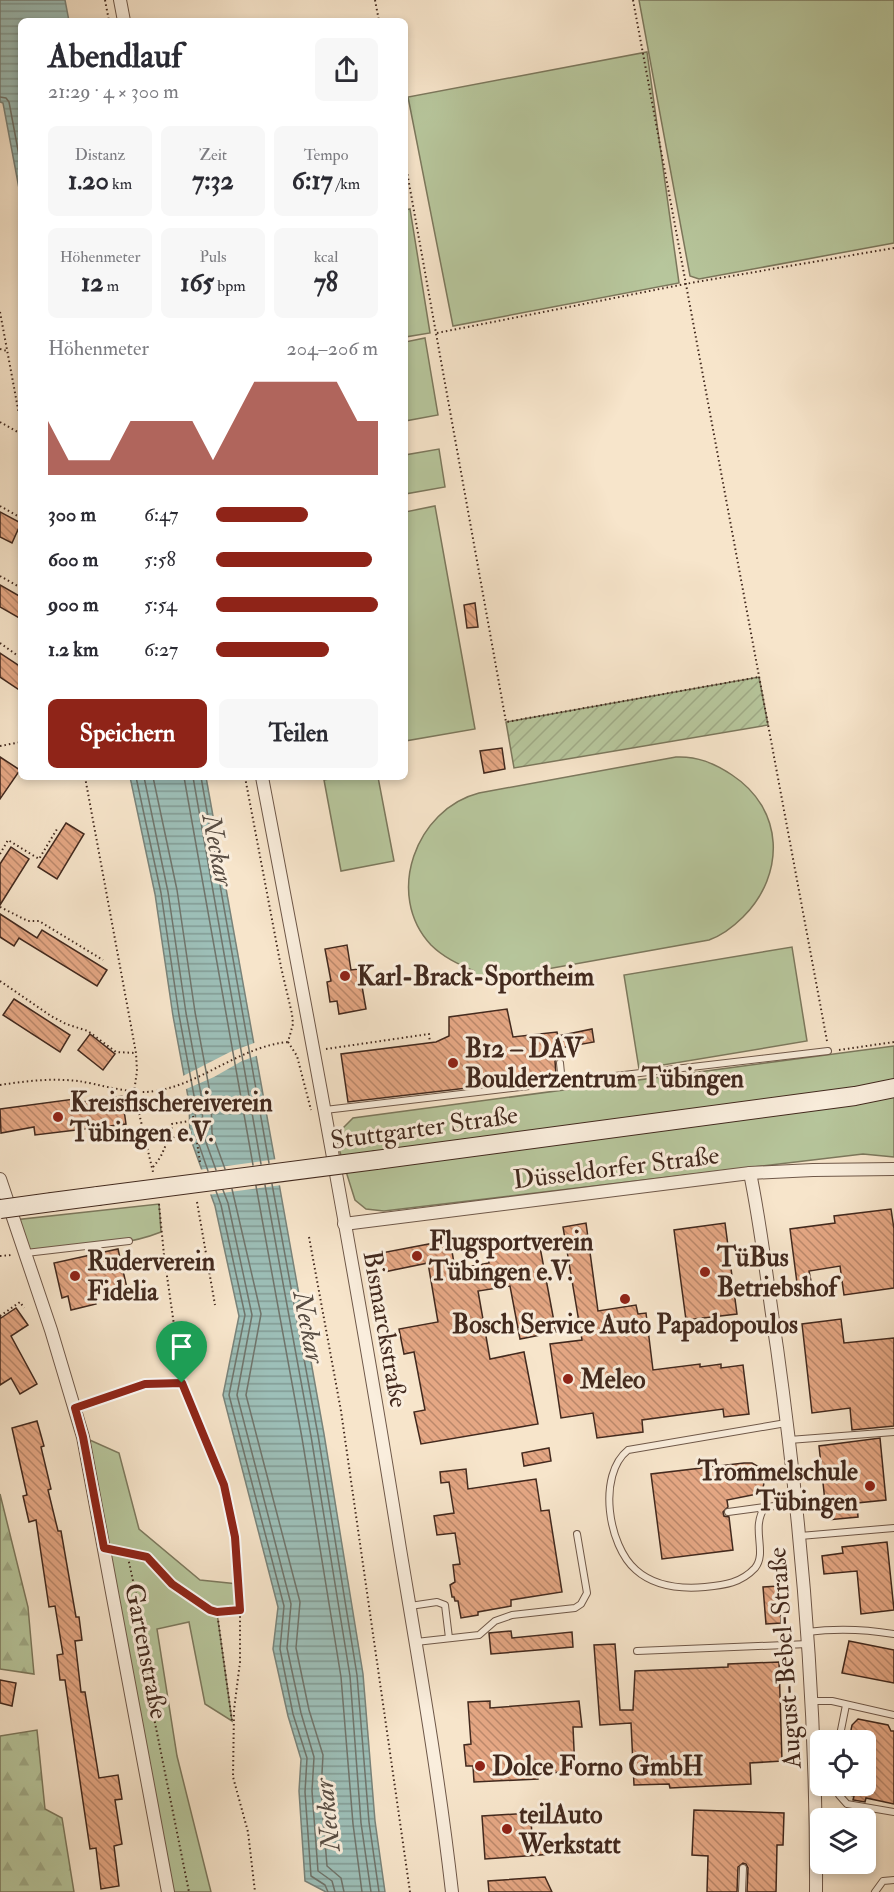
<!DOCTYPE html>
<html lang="de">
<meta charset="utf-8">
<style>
body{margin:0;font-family:"IM FELL Double Pica",serif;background:#f7f7f7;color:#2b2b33;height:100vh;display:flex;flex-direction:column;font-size:22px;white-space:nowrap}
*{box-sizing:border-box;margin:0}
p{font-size:20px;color:#7c7c81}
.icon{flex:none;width:33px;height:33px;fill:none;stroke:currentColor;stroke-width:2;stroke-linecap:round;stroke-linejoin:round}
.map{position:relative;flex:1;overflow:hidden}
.side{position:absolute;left:18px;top:18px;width:390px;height:762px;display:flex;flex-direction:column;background:#fff;border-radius:9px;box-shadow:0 3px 9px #0003}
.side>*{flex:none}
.buttons{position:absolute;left:810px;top:1730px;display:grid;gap:12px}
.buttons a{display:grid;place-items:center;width:66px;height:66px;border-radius:9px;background:#fff;box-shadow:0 3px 9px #0003;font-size:30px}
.pin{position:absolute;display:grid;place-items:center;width:51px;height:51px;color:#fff;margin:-62px -26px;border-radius:50% 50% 50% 0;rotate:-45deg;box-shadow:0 0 6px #0007}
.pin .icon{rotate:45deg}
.round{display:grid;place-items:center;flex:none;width:63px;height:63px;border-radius:9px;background:#f7f7f7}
.headline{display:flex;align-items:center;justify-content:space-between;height:102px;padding:0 30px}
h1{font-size:33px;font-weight:700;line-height:45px}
.stats{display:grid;grid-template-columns:repeat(3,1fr);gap:9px;height:102px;padding:6px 30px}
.stats div{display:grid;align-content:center;border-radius:9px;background:#f7f7f7;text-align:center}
.stats b{font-size:26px;font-weight:700}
.stats small{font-size:16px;font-weight:400}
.stats p{font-size:16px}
.chart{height:168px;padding:12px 30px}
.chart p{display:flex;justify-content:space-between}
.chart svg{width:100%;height:108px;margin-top:6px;fill:#8f2418;opacity:.7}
.button{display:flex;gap:12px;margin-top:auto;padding:12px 30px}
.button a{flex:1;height:69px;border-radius:9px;background:#8f2418;color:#fff;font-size:24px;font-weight:700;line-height:69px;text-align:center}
.button a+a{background:#f7f7f7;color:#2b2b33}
ul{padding:0 30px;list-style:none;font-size:20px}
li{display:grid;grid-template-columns:96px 72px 1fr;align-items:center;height:45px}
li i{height:15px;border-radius:8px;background:#8f2418}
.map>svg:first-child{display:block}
.green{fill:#b7c69c;stroke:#7c785d;stroke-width:1.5}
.forest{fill:url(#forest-firs);stroke:#7c785d;stroke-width:1.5}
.garden{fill:url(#garden-furrows);stroke:#7c785d;stroke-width:1.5}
.water{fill:url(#water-rules);stroke:#79837a;stroke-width:1.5}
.pier{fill:#f7e5cb}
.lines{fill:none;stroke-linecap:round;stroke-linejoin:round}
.shore{stroke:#70746b;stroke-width:1.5}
.building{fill:url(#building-back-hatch);stroke:#42291e;stroke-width:1.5}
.service-casing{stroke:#6f5849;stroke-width:8}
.minor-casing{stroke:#6f5849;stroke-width:14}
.secondary-casing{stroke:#42291e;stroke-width:20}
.path{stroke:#42291e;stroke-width:2;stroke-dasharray:1.5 3;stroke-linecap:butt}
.service{stroke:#faeedd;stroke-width:6}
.minor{stroke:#faeedd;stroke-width:12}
.secondary{stroke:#faeedd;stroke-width:18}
.secondary-bridge-casing{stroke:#42291e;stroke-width:20;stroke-linecap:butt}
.secondary-bridge{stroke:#faeedd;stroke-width:18}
.route-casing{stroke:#fff;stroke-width:12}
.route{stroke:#8f2418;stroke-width:8}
.poi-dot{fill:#8f2418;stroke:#faeedd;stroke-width:2}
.labels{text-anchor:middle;stroke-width:6;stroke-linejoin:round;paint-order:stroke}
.poi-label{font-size:26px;font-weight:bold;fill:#42291e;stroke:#faeedd;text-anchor:start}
.street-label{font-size:26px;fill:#42291e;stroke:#faeedd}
.water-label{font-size:27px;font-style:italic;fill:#594e44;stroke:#faeedd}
</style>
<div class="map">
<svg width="894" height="1892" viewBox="0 0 894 1892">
<defs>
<pattern id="forest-firs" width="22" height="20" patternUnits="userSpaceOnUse" patternTransform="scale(1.5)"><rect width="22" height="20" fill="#b7c69c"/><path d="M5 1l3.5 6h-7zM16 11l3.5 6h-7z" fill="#9faa86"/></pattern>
<pattern id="garden-furrows" width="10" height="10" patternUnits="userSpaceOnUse" patternTransform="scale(1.5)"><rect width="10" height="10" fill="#b7c69c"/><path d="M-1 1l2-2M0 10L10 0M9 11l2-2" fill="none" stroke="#9faa86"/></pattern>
<pattern id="water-rules" width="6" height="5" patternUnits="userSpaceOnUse" patternTransform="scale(1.5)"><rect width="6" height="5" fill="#9dbfb8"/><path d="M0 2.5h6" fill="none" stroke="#829b95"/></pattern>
<pattern id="building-back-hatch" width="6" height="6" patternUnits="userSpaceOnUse" patternTransform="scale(1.5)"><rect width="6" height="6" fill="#e5a784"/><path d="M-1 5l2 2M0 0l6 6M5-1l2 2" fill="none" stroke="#bb886b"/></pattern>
</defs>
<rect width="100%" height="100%" fill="#f7e5cb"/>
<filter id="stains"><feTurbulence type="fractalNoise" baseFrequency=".00333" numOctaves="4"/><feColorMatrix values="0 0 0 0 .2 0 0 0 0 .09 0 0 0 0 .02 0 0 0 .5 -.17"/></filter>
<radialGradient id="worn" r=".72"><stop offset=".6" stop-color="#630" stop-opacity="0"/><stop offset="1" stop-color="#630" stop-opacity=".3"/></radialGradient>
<g class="green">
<polygon points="639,0 894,0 894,243 699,279 690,276"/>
<polygon points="647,52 679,283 453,326 408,97"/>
<polygon points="410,209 430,333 405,337 405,210"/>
<polygon points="425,338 438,415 405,421 405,342"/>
<polygon points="439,449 445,487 405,494 405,455"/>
<polygon points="435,506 475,729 405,741 405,512"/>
<path d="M676,757c21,-1 38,6 56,18 52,34 54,99 11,142 -10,10 -20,18 -34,23l-234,42 -1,-11c-16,-7 -31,-14 -43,-26 -47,-50 -15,-136 48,-152z"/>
<polygon points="338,777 378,777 394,861 341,871 324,780"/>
<polygon points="792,947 807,1041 639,1069 624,975"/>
<polygon points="894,1046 894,1157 863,1154 384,1211 366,1209 355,1200 339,1149 341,1130 353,1118"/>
<path d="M159,1204l2,28c-40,16 -92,16 -136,21l-11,-33z"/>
<polygon points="83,1437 119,1453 139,1529 200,1580 238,1584 240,1610 217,1613 232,1721 205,1704 189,1622 157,1629 177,1756 211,1892 168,1892"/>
</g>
<g class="forest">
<polygon points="0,1494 28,1607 34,1674 0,1669"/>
<polygon points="37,1730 45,1809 62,1818 74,1892 0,1892 0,1736"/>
</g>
<polygon class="garden" points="759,677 768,725 514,768 506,722"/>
<g class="water">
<polygon points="0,0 65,0 69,21 21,21 21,199 3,103 0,102"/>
<polygon points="130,777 206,777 324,1434 363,1674 375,1821 385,1892 326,1892 305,1881 299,1791 301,1759 288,1716 273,1649 278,1607 223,1395 239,1316 215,1206 190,1137 189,1102 173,1016 155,894"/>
</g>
<g class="pier">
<polygon points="257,1042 259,1055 242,1061 214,1077 184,1090 181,1077 230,1052"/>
<polygon points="277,1159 282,1185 207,1195 198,1170"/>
</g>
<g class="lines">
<g class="shore">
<polyline points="0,97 6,98 9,102 21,166"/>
<polyline points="136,777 161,893 179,1015 195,1101 196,1136 208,1171"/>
<polyline points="144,777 168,892 186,1013 202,1100 203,1134 216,1170"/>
<polyline points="153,777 177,890 195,1012 211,1098 212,1133 225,1169"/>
<polyline points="184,777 253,1165"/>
<polyline points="193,777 261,1164"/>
<polyline points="201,777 269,1163"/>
<polyline points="272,1184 318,1435 357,1675 369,1822 379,1892"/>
<polyline points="265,1185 311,1436 350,1676 361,1823 371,1892"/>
<polyline points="256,1186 302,1438 341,1677 353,1824 362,1892"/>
<polyline points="232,1189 261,1314 246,1395 300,1602 296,1648 309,1710 323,1755 321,1791 327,1866 341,1878 344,1892"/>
<polyline points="223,1190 228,1203 252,1315 237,1395 291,1604 287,1648 301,1713 314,1757 312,1791 318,1871 332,1881 335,1892"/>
<polyline points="216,1191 221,1205 245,1315 229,1395 284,1606 280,1649 293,1714 307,1758 305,1792 311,1876 325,1885 328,1892"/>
</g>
</g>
<g class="building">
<polygon points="0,512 21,523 12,543 0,537"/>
<polygon points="0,585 21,597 21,619 0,607"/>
<polygon points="475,603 478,627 467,628 464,605"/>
<polygon points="0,653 21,667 21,691 0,677"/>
<polygon points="502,748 505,769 484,773 480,751"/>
<polygon points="0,757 20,770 0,799"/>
<polygon points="66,823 84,834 57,879 38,867"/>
<polygon points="11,847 29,859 0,905 0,864"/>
<polygon points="0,914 37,938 42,930 107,970 97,986 19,938 14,946 0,937"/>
<polygon points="347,945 351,970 359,969 366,1009 339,1014 337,1001 330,1002 327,982 331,981 325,949"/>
<polygon points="14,999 70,1035 60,1052 3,1015"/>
<polygon points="507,1009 513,1037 557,1032 558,1036 592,1029 594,1042 560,1048 562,1058 557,1058 555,1061 556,1075 545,1079 348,1102 341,1054 436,1042 449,1036 449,1017"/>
<polygon points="90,1034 115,1054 103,1070 78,1050"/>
<polygon points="122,1096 126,1124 35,1135 34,1127 1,1133 0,1109 82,1098 82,1102"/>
<polygon points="891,1209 894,1229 894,1288 844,1295 840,1266 809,1271 811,1281 797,1283 790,1229 835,1223 834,1216"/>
<polygon points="586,1223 598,1311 636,1305 638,1314 646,1313 653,1370 700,1364 700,1367 721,1364 721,1368 743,1365 749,1414 724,1417 723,1409 642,1420 643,1432 597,1438 593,1413 561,1418 550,1344 582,1340 563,1227"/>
<polygon points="725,1223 737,1314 686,1320 674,1230"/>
<polygon points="450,1240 455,1269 489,1263 487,1250 516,1245 517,1251 540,1247 556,1332 520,1339 510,1286 478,1291 490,1359 524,1352 538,1424 421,1444 414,1412 425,1410 414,1352 404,1354 399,1329 438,1322 428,1263 384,1272 381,1253"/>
<polygon points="118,1249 127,1288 94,1295 96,1304 71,1310 68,1296 62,1298 54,1263"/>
<polygon points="16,1308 28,1325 11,1336 37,1384 20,1394 11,1378 0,1385 0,1316 1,1318"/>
<polygon points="841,1319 844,1343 894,1338 894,1426 852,1430 850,1408 812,1413 802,1324"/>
<polygon points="37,1421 44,1446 41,1447 51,1489 48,1490 58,1531 61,1531 76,1617 79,1617 82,1640 75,1641 81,1692 85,1692 99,1778 118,1775 122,1799 115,1800 122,1844 114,1846 119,1886 101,1889 96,1848 90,1849 65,1680 60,1680 57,1655 63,1654 55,1606 49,1607 36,1520 29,1522 23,1496 27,1495 12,1428"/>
<polygon points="880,1438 886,1500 857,1503 858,1517 827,1520 819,1446"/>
<polygon points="549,1448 551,1461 524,1466 522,1453"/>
<polygon points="744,1463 752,1463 759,1467 765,1478 763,1488 757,1494 727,1500 728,1507 723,1512 724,1516 729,1517 733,1550 662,1559 651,1474"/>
<polygon points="466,1469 468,1489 536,1479 541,1511 549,1510 562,1592 511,1600 511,1606 478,1612 478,1615 461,1618 458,1601 455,1601 454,1597 452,1597 450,1585 455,1582 453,1565 460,1564 455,1533 437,1535 434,1516 454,1513 449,1482 441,1483 440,1472"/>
<polygon points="887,1542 894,1610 861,1614 857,1571 824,1574 822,1556 843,1553 842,1547"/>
<polygon points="779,1586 781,1623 766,1624 763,1587"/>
<polygon points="511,1631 512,1638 572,1632 573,1647 491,1654 489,1633"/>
<polygon points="849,1641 894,1650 894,1683 842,1673"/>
<polygon points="615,1644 620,1710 633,1710 635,1671 728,1667 728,1664 779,1662 782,1761 750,1763 751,1784 670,1788 669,1784 634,1785 631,1723 600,1725 594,1645"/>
<polygon points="0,1680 16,1683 12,1706 0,1703"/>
<polygon points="490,1701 490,1708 579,1701 582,1727 573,1727 575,1771 538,1774 538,1779 474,1782 473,1766 466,1766 464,1745 471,1744 468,1702"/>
<polygon points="858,1719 888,1725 891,1731 894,1731 894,1804 866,1798 865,1802 853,1800 854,1796 849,1795 851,1785 866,1785 866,1740 849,1740 852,1725"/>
<polygon points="694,1810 784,1813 783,1845 777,1845 776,1892 747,1892 748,1868 746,1864 743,1863 738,1867 737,1892 707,1892 708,1856 692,1855"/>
<polygon points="531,1813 532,1842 567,1840 568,1853 485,1859 482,1816"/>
<polygon points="545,1877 552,1892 489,1892 488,1881"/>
</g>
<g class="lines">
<defs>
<g id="service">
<polyline points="560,1063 562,1083"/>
<polyline points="325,1110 828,1051"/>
<polyline points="26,1253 129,1241"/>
<polyline points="76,1408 145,1384 182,1383"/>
<path d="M786,1423l-158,27c-31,25 -20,96 8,120 19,17 46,19 69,17 20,-2 36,-4 50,-19 13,-16 -5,-40 10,-61l30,-3"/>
<polyline points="789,1440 894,1432"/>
<polyline points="728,1512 765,1507"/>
<polyline points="800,1536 894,1528"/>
<polyline points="410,1606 437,1602 445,1605 449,1638"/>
<path d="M807,1632c30,-4 57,-3 87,2"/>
<polyline points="416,1642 479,1635 495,1621 512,1615 575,1608 581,1604 587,1593 577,1534"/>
<polyline points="637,1651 808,1644"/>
<polyline points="811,1701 832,1701 894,1715"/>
<polyline points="839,1740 846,1705"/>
<polyline points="838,1785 839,1795 847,1804 894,1812"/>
<polyline points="742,1892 743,1868"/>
<polyline points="875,1892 883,1881 894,1880"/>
</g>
<g id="minor">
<polyline points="120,0 124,21"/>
<path d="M262,777c49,257 97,514 138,772 19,114 39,228 52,343"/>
<path d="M750,1173c12,58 18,117 27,175 25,180 40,362 39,544"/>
<polyline points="0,1179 51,1330 83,1437 168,1892"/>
<polyline points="344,1224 750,1173 813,1170 894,1169"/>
</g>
<g id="secondary">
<polyline points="376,1160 855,1096 894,1088"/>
<polyline points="52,1202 98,1196"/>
</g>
</defs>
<use href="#service" class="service-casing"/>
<use href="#minor" class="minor-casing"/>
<use href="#secondary" class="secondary-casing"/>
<g class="path">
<polyline points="105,0 109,21"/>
<polyline points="375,0 379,21"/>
<polyline points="633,0 827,1041"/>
<polyline points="405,161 506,722 759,677"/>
<polyline points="0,312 21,425"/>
<polyline points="437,333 685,284 894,248"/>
<polyline points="0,349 7,351"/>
<polyline points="0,422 21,434"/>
<polyline points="0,506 21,518"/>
<polyline points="0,576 21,588"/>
<polyline points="0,643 21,658"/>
<polyline points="0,746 21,742"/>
<polyline points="85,777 136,1053 137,1071 134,1092 153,1172"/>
<polyline points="245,777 281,967 292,1014 293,1024 288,1042"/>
<polyline points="0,854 8,840 39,859 57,829"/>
<polyline points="0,907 28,921 39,921 103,960"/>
<polyline points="0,981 51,1016 66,1024 88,1031 116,1052 136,1053"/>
<polyline points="288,1042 297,1056 311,1110"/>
<polyline points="326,1049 429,1034 430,1043"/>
<polyline points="839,1050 894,1042"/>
<path d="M0,1085c25,-4 52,-7 78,-4 20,3 49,12 68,11 51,-3 90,-45 142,-50"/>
<polyline points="193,1116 200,1162"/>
<polyline points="171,1138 172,1124 194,1120"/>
<path d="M153,1167c20,-23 3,-29 42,-35"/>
<polyline points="197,1202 215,1305"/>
<polyline points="159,1204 164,1255 181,1374"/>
<polyline points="309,1237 341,1411 410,1892"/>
<polyline points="0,1256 12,1255"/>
<polyline points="0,1316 20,1302 24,1308"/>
<polyline points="186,1391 224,1485 235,1537 240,1610 240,1662 234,1710 233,1777 248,1832 255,1892"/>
<polyline points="116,1550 147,1557 172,1584 210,1610 217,1612 239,1610"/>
<polyline points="127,1553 140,1613 151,1703 189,1892"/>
<polyline points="217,1612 232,1721"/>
</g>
<use href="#service" class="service"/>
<use href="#minor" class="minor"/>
<use href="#secondary" class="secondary"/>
<defs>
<g id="secondary-bridge">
<polyline points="98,1196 376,1160"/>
<polyline points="0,1209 52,1202"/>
</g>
</defs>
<use href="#secondary-bridge" class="secondary-bridge-casing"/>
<use href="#secondary-bridge" class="secondary-bridge"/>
</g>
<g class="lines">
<defs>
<polygon id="route" points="182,1383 224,1485 235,1537 240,1610 217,1612 210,1610 172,1584 147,1557 104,1548 83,1437 75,1408 145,1384"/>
</defs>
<use href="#route" class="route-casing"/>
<use href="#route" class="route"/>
</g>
<g class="poi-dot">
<circle cx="345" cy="976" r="6"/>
<circle cx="453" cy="1063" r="6"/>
<circle cx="58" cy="1117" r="6"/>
<circle cx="417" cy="1256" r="6"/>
<circle cx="705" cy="1272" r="6"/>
<circle cx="75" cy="1276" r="6"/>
<circle cx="625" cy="1299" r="6"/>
<circle cx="568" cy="1379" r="6"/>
<circle cx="870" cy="1486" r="6"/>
<circle cx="480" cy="1766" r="6"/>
<circle cx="507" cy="1829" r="6"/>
</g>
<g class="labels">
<g class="poi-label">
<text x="357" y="985">Karl-Brack-Sportheim</text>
<text x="465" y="1057">B12 – DAV<tspan x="465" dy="30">Boulderzentrum Tübingen</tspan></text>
<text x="70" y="1111">Kreisfischereiverein<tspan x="70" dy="30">Tübingen e.V.</tspan></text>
<text x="429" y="1250">Flugsportverein<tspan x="429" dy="30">Tübingen e.V.</tspan></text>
<text x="717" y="1266">TüBus<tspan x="717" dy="30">Betriebshof</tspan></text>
<text x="87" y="1270">Ruderverein<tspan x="87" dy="30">Fidelia</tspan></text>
<text x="625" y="1333" text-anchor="middle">Bosch Service Auto Papadopoulos</text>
<text x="580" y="1388">Meleo</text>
<text x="858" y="1480" text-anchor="end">Trommelschule<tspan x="858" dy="30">Tübingen</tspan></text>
<text x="492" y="1775">Dolce Forno GmbH</text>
<text x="519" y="1823">teilAuto<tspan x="519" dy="30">Werkstatt</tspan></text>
</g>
<g class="street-label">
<text transform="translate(424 1127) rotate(-8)" y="9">Stuttgarter Straße</text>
<text transform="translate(616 1167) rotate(-7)" y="9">Düsseldorfer Straße</text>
<text transform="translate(386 1329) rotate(80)" y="9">Bismarckstraße</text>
<text transform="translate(147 1651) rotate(79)" y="9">Gartenstraße</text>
<text transform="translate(784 1658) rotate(-94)" y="9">August-Bebel-Straße</text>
</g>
<g class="water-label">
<text transform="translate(218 850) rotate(79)" y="9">Neckar</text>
<text transform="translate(309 1327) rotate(79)" y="9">Neckar</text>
<text transform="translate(327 1815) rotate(-96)" y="9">Neckar</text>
</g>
</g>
<rect width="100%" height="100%" filter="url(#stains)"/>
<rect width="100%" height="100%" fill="url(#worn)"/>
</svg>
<div class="buttons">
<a><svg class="icon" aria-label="locate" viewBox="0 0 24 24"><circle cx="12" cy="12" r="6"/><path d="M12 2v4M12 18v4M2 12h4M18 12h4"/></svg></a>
<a><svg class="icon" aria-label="layers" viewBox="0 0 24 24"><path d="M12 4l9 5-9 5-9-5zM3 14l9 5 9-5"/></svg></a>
</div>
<div class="pin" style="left:182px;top:1383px;background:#1e9e55"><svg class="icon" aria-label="arrive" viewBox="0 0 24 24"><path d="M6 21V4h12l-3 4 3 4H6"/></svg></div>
<section class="side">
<div class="headline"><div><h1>Abendlauf</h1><p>21:29 · 4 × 300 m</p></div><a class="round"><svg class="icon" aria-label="share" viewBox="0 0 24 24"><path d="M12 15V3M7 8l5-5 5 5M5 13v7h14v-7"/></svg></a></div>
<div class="stats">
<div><p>Distanz</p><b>1.20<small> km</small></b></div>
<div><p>Zeit</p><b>7:32</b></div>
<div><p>Tempo</p><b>6:17<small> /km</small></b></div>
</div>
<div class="stats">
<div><p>Höhenmeter</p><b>12<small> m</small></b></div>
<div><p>Puls</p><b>165<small> bpm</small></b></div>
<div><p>kcal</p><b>78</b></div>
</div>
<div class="chart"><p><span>Höhenmeter</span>204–206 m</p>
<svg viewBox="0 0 160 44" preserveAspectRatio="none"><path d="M0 44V22L10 38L20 38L30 38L40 22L50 22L60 22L70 22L80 38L90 22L100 6L110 6L120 6L130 6L140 6L150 22L160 22V44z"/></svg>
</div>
<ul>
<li><b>300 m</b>6:47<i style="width:57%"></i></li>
<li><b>600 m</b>5:58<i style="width:96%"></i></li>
<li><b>900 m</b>5:54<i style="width:100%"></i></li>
<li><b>1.2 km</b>6:27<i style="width:70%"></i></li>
</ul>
<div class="button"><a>Speichern</a><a>Teilen</a></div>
</section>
</div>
